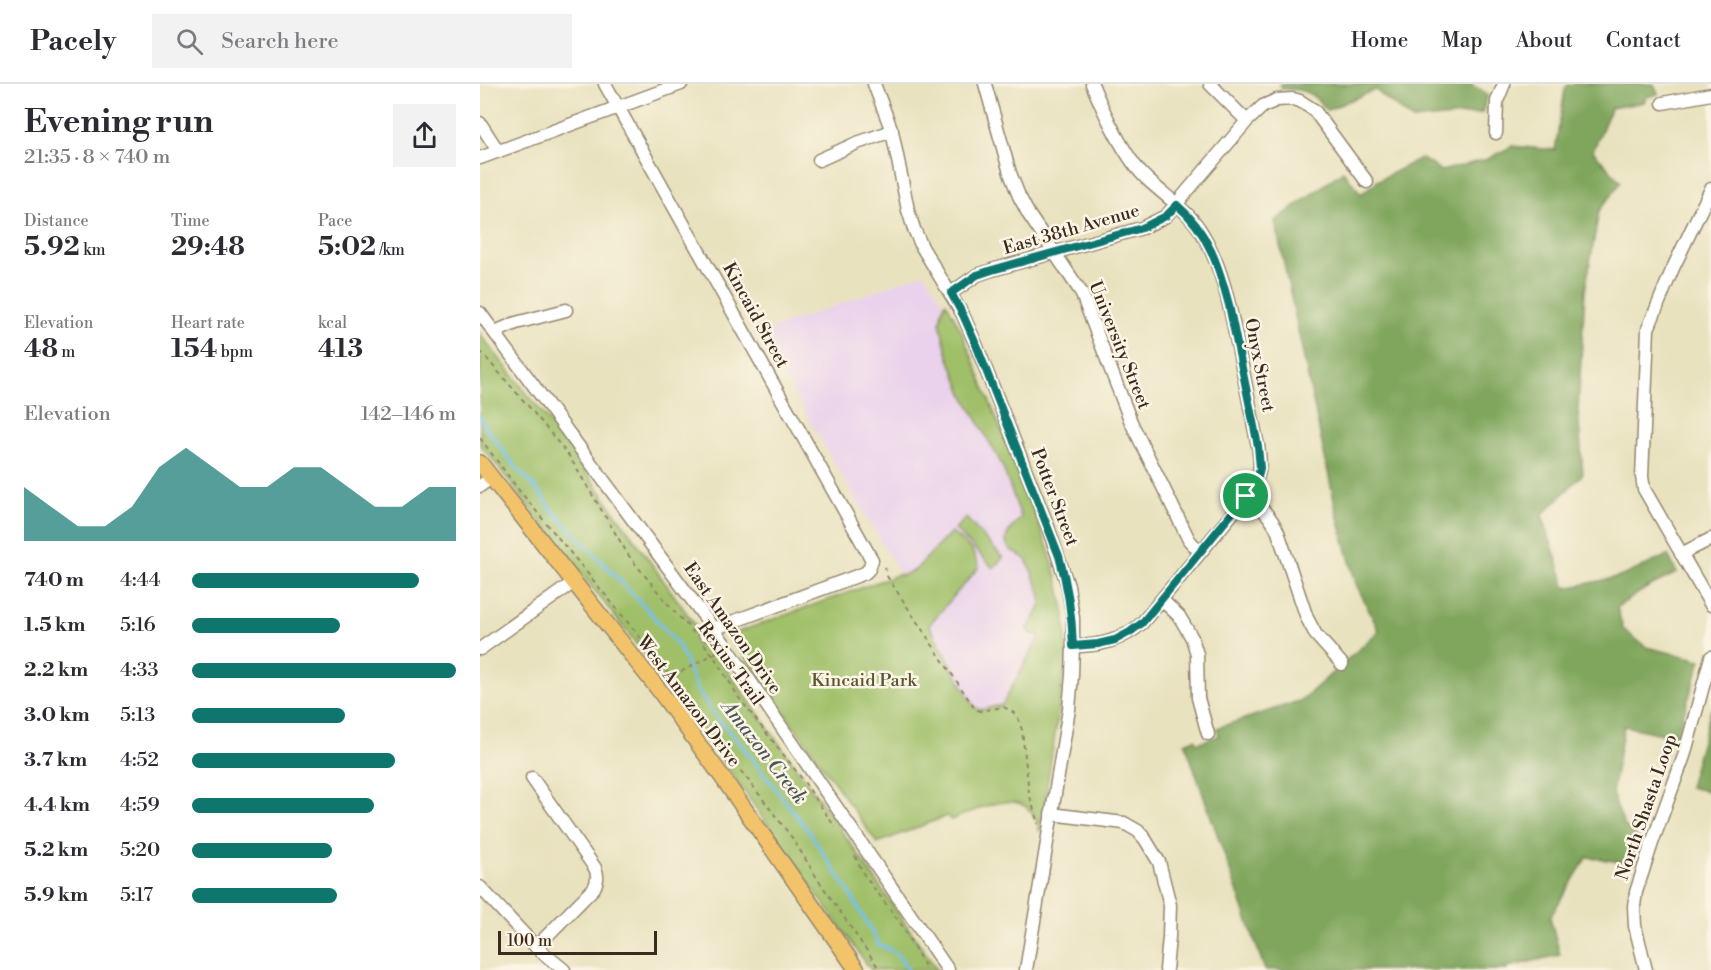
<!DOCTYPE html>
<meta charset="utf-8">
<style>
body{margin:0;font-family:"Libre Bodoni",serif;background:#f2f2f3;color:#2b2b33;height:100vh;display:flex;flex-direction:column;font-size:22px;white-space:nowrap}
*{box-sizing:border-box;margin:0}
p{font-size:20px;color:#7c7c81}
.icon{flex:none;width:33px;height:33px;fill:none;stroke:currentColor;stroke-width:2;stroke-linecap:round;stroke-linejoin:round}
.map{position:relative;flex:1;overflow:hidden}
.drawer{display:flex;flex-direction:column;background:#fff;width:480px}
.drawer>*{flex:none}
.scale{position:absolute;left:18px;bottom:15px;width:159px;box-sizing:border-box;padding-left:6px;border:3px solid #3b2a1e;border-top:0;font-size:16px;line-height:21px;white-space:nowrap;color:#3b2a1e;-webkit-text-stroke:4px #fcf5e5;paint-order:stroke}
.pin{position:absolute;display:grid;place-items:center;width:51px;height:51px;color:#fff;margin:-26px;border:3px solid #fff;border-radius:50%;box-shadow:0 2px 6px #0007}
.round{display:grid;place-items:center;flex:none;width:63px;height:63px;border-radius:0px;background:#f2f2f3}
.head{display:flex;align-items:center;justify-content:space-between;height:102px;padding:0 24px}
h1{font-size:33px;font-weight:800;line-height:45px}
.figures{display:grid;grid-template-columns:repeat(3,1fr);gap:9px;height:102px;padding:6px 24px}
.figures div{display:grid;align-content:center}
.figures b{font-size:26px;font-weight:800}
.figures small{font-size:16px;font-weight:400}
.figures p{font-size:16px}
.chart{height:168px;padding:12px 24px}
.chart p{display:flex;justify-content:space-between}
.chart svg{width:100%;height:108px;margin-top:6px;fill:#0f766e;opacity:.7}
ul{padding:0 24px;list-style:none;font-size:20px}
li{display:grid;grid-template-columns:96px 72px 1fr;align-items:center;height:45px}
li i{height:15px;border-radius:8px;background:#0f766e}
header{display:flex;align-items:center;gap:36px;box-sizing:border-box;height:84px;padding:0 30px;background:#fff;border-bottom:2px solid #e1e1e2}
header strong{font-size:28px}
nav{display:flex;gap:33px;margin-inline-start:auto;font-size:21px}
.search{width:420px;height:54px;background:#f2f2f3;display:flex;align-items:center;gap:15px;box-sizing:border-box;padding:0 21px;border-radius:0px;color:#7c7c81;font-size:22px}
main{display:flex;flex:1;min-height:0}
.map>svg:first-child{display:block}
.built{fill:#ead1ec}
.green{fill:#9fbf68;stroke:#6d7443;stroke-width:1.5}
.forest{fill:#7fa65c;stroke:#5d683d;stroke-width:1.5}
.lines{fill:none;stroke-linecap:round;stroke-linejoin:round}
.stream{stroke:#73c0ed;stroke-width:3}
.minor-casing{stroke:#92866e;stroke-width:15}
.major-casing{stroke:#92866e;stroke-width:18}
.path{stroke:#92866e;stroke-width:2;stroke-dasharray:4.5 4.5;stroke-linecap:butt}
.minor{stroke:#fff;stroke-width:12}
.major{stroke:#f2c36a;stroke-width:15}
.route-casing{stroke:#fff;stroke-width:12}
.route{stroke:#0f766e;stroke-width:8}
.labels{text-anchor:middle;stroke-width:5;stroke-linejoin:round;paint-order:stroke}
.street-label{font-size:18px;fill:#3b2a1e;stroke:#fcf5e5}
.park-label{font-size:18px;fill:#595734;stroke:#fcf5e5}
.water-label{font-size:20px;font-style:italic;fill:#4c575c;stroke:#fcf5e5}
</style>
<header>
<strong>Pacely</strong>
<div class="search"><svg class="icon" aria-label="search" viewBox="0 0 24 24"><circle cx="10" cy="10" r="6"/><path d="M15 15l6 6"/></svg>Search here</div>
<nav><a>Home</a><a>Map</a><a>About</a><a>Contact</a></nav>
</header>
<main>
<section class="drawer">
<div class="head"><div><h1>Evening run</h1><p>21:35 · 8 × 740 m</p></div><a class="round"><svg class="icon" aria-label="share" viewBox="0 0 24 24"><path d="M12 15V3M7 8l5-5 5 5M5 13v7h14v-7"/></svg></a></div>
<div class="figures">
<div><p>Distance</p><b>5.92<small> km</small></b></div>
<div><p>Time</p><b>29:48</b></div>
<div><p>Pace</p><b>5:02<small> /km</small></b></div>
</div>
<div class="figures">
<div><p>Elevation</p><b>48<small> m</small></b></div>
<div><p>Heart rate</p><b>154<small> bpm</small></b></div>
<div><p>kcal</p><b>413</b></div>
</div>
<div class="chart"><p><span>Elevation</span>142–146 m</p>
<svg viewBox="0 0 160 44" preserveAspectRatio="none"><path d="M0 44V22L10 30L20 38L30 38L40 30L50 14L60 6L70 14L80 22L90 22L100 14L110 14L120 22L130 30L140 30L150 22L160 22V44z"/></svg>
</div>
<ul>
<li><b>740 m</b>4:44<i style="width:86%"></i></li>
<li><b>1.5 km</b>5:16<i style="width:56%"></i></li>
<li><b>2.2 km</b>4:33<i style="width:100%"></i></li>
<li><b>3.0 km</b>5:13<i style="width:58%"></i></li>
<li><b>3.7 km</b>4:52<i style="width:77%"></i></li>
<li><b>4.4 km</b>4:59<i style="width:69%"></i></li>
<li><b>5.2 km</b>5:20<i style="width:53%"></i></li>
<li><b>5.9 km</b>5:17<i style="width:55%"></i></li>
</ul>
</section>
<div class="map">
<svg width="1231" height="886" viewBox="0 0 1231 886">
<rect width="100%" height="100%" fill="#fcf5e5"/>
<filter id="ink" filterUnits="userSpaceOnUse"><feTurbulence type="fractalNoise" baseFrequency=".0167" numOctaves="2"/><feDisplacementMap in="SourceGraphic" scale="12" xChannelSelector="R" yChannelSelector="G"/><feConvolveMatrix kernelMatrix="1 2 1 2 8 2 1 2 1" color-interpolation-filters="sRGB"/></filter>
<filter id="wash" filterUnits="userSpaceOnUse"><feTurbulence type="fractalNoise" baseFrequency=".008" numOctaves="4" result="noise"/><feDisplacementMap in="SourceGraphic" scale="24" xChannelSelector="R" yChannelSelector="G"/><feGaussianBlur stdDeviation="1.35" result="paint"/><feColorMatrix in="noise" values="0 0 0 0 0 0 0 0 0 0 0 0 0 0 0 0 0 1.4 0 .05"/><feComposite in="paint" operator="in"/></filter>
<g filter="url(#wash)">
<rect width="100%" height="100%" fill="#e9e2bf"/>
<polygon class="built" points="444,189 465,221 462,225 484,312 522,381 566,494 560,550 522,621 500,626 494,622 420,490 279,250"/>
<g class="green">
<path d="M466,218l14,26 16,39 72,181 9,30 8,36 1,42 -6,46 -20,130c-12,-52 -57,-24 -89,-12l-4,-4 -70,27 -143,-202 1,-8 165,-59 1,2 14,-6 36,-38 21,18 7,17 -50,58 45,81 6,4 22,-5 38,-70 -8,-1 -5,-4c14,-24 20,-26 7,-52 -2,-6 -5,-13 -8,-18 -6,-7 -19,-8 -20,-19 -2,-7 11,-18 15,-24l-19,-52 -38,-69 -16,-40 -8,-33 2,-14z"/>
<polygon points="0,250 79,350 149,448 375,766 457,886 391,886 187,599 0,360"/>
<polygon points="486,434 523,474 513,484 475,445"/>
</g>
<g class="forest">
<path d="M800,0h190l18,10 -6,19 -69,7 -38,-30 -48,20c-14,-17 -23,-22 -45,-21z"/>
<polygon points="1088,0 1174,0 1178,10 1166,13 1164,18 1131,24 1113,67 1141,98 1119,127 1105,207 1098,326 1103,390 1062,431 1086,504 1143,492 1188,471 1197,489 1168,503 1137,523 1143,545 1166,563 1221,576 1196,653 1144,642 1132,709 1144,741 1162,757 1153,780 1107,773 1070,833 1080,871 1027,883 1027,886 785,886 705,659 715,655 717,659 739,652 737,644 822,616 899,547 876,500 856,426 795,137 863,87 881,110 897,97 941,74 961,87 1008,75 1032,62 1075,66 1085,5"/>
<polygon points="1231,625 1231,708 1209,703"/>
</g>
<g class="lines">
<path class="stream" d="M0,332l4,9 31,41 23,25 15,20 94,98 32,37 18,43 16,24 30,34 67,86 41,62 28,50c14,4 22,12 29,25"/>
</g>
</g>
<g filter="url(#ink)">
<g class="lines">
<defs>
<g id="minor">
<polyline points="125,0 392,476 389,485 385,489 233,545 225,550"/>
<polyline points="394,0 412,47 428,126 434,145 442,163 483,231 495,258 567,440 588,502 593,534 593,562 592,591 589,625 546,886"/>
<polyline points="505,0 530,89 539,112 549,131 601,208 651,338 709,456 720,468"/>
<polyline points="730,0 767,37"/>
<polyline points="1183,19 1231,10"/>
<polyline points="0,39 18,67"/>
<polyline points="1016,49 1017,17 1024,0"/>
<polyline points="0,74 201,0"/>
<polyline points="339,76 377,59 412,47"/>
<polyline points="1231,105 1193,184 1168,245 1162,393 1164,405 1231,521"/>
<polyline points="471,209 497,191 512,186 662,144 686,132 767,37 783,22 797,16 813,15 820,17 834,26 887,98"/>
<polyline points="0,229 246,562 468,886"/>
<polyline points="15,248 36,239 86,226"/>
<polyline points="0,402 11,394"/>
<path d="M767,412c13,10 24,20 31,36l29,86 9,17 26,29"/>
<polyline points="1201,470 1231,455"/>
<polyline points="682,516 699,532 712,554 717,570 718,614 728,650"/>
<path d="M593,562c26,0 49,-5 69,-23l105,-127c13,-20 15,-26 11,-50 -7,-33 -13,-66 -20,-99 -8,-39 -15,-79 -36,-114 -13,-22 -36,-36 -55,-54 -21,-19 -44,-68 -55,-95"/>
<polyline points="0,565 94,498"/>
<path d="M52,694l63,90c3,7 3,12 -1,20l-58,59"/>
<polyline points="571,730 644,739 658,747 665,755 679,778 690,821 689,853 686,886"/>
<polyline points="0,803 56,863 84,886"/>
<polyline points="1166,886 1155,842 1154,822 1156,808 1172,759 1204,672 1231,573"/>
</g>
<polyline id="major" points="0,379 179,606 240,690 377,886"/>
</defs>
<use href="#minor" class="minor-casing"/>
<use href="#major" class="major-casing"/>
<g class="path">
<polyline points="0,267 50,324 89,372 149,472 192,525 214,549"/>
<polyline points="0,354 38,405 178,575 235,656 269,697 313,755 337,794 400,886"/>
<polyline points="405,483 407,492 410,497 495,625 500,627 524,623 534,629 538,634 542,646 549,709 558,740"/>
<polyline points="224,560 233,571 259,614 320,692 355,743"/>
<polyline points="187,599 201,588 237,568"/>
<polyline points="375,772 384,791 421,840 447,886"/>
</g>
<use href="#minor" class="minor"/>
<use href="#major" class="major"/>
</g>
</g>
<g class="lines" filter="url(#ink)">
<defs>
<path id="route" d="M697,121c31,26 42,62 52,100l29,141 2,22 -3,13 -11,15 -104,127 -12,9 -15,8 -17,4 -25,2c-1,-32 -5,-60 -14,-90l-84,-214 -12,-27 -12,-22 26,-18 15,-5 150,-42 24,-12z"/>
</defs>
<use href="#route" class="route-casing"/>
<use href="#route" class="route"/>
</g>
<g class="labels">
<g class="street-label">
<text transform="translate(591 145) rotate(-16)" y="6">East 38th Avenue</text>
<text transform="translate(276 231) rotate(61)" y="6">Kincaid Street</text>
<text transform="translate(640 261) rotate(68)" y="6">University Street</text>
<text transform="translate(780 281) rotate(79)" y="6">Onyx Street</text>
<text transform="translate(575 413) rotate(69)" y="6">Potter Street</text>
<text transform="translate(253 544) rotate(55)" y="6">East Amazon Drive</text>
<text transform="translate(251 579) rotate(54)" y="6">Rexius Trail</text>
<text transform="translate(209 617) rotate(53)" y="6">West Amazon Drive</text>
<text transform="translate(1166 723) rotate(-71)" y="6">North Shasta Loop</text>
</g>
<g class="park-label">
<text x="384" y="602">Kincaid Park</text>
</g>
<g class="water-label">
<text transform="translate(285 668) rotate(52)" y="7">Amazon Creek</text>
</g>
</g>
</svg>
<div class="scale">100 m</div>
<div class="pin" style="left:766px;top:412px;background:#1e9e55"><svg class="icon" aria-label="arrive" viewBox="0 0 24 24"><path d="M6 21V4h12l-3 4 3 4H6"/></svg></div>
</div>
</main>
